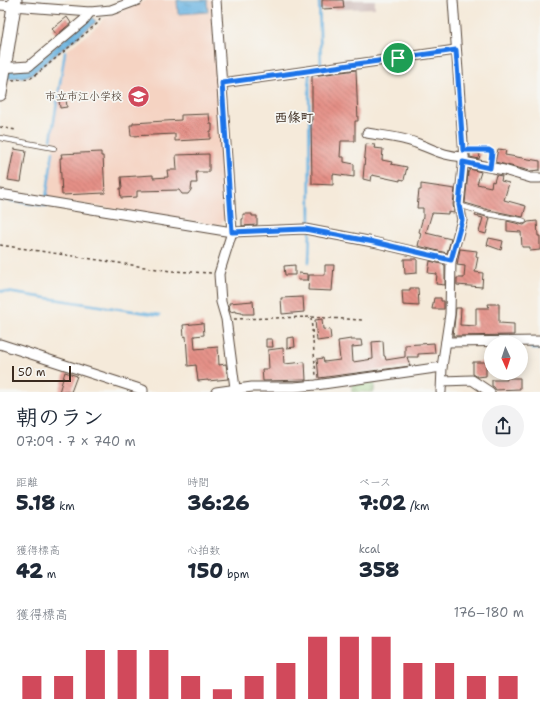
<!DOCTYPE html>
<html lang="ja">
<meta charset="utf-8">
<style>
body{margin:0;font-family:"Shantell Sans","Klee One",sans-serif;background:#f2f2f3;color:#1f2937;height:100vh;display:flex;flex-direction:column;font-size:15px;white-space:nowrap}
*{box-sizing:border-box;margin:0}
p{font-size:13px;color:#747a83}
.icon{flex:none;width:22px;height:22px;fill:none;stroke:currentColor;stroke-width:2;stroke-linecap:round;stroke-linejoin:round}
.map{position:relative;height:392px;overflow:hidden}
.drawer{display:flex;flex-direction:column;background:#fff;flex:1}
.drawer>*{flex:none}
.needle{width:26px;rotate:177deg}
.fabs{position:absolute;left:484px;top:336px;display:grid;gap:8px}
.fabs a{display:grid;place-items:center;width:44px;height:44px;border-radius:50%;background:#fff;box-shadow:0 2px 10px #0003;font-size:20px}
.scale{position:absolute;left:12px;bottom:10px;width:59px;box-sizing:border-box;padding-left:4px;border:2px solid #3b2a1e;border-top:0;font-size:11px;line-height:14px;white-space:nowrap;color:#3b2a1e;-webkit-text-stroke:3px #f6f6f2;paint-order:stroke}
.pin{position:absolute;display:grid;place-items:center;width:34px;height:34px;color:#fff;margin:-17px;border:2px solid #fff;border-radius:50%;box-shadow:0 1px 4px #0007}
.round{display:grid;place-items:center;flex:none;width:42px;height:42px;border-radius:21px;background:#f2f2f3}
.overview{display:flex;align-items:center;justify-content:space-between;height:68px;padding:0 16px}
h1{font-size:22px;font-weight:800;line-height:30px}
.stats{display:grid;grid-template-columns:repeat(3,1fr);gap:6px;height:68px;padding:4px 16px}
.stats div{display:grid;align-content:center}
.stats b{font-size:20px;font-weight:800}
.stats small{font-size:11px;font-weight:400}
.stats p{font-size:11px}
.chart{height:112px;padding:8px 16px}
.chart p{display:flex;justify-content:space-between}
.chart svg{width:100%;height:72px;margin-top:4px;stroke:#d1495b;stroke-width:6}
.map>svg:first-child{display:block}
.built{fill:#f5d3c2}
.industrial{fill:#d1c0bd}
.cemetery{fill:url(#cemetery-stones);stroke:#687b4e}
.water{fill:url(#water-ripples);stroke:#526e80}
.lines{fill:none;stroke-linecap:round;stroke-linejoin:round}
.stream{stroke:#69b3e1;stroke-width:2.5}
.building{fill:url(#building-back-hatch)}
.lane-casing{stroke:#57473a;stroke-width:6}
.street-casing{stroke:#57473a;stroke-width:11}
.secondary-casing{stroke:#57473a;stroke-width:15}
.path{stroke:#57473a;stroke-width:1.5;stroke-dasharray:3 3;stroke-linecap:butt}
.lane{stroke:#fff;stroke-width:4.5}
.street{stroke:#fff;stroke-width:9}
.secondary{stroke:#fff;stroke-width:13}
.route-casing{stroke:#fff;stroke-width:8}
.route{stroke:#1a73e8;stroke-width:5}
.labels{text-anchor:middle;stroke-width:3.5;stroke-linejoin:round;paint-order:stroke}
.poi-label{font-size:11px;fill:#3b2a1e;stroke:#f6f6f2;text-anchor:end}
.quarter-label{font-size:13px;font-weight:bold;fill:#3b2a1e;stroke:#f6f6f2}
</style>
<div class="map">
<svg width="540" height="392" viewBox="0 0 540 392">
<defs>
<pattern id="cemetery-stones" width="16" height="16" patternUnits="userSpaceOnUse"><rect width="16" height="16" fill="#96cc7d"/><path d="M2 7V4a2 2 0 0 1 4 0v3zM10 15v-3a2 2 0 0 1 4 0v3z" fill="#82af6c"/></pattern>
<pattern id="water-ripples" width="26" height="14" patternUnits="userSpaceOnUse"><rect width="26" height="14" fill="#69b3e1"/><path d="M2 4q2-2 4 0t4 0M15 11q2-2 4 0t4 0" fill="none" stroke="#5892b6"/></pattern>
<pattern id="building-back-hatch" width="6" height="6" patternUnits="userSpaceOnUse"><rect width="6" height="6" fill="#e59087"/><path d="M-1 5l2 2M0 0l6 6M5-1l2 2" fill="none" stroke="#bb766e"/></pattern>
</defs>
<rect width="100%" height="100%" fill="#f6f6f2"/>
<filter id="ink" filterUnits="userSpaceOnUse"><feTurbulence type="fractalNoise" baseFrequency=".025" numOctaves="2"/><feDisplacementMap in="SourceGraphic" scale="8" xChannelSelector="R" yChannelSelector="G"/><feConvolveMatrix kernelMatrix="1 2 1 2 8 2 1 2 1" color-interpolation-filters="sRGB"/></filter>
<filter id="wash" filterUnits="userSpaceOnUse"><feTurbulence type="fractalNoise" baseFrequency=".012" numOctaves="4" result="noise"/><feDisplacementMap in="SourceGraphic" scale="16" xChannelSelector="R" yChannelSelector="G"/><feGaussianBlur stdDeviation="0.9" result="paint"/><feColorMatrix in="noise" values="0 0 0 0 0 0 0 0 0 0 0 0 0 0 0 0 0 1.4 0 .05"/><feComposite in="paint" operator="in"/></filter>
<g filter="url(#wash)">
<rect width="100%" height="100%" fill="#f5eada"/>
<polygon class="built" points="147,0 212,0 227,216 219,225 46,198 55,141 51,140 65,52 100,24 103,19"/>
<polygon class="industrial" points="319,0 375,0 375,8 319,10"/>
<polygon class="cemetery" points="375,380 374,392 352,392 352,382"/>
<g class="water">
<polygon points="177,0 207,0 208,12 178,14"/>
<polygon points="92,16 96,22 32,74 24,77 0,79 0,72 32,66"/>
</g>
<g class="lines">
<g class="stream">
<polyline points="319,0 321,67"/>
<polyline points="309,72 310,226"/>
<polyline points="51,140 65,52"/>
<polyline points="46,198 53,152"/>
<polyline points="0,199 46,206 49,205"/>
<polyline points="309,262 310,232"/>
<polyline points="0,291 160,315"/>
<polyline points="526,344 533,349 540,349"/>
</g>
</g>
<g id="blocks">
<g class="building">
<polygon points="322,0 343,0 344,8 322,9"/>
<polygon points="67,17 71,23 57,35 52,29"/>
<polygon points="356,70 358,121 355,121 355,141 341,141 340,157 344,157 344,162 354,164 354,177 333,174 333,185 312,184 311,120 312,120 312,76"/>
<polygon points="66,99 67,107 60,108 59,100"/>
<polygon points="209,114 210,124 212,124 212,131 210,131 210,139 175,141 175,134 131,136 130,125 133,125 133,123 181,120 181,115"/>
<polygon points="366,144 375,145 374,148 383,149 382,160 392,162 391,164 407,167 404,180 400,179 400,181 372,175 371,181 363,179"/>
<polygon points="14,149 26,151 21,182 8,180"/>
<polygon points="498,149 506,150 505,155 540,161 540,170 530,171 495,162"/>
<polygon points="101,152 101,156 103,156 105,193 62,195 60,158 62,158 61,154"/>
<polygon points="470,152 480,154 479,159 470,157"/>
<polygon points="209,154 209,172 196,172 197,183 192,183 191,190 188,194 182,194 179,190 137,191 137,197 121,198 120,188 122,188 121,177 153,175 153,178 168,177 167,170 177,170 176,155"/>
<polygon points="470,169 481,172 477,184 491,187 492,181 494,182 496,175 502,176 501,181 509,183 504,200 526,206 523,217 489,210 465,203 468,173"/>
<polygon points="421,184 455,189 453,204 454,213 448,212 448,214 432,213 426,233 451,239 447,253 418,246 421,233 419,232 423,217 423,208 417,208 419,190 421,190"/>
<polygon points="243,214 252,214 252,216 257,216 257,225 242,226 242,219 243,219"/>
<polygon points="476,214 490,218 486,234 479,232 483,218 475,216"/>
<polygon points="507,221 524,225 528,222 537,221 538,236 540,236 540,250 530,251 530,247 522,247 521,232 507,231"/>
<polygon points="489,238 503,241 501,250 487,245"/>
<polygon points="460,249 477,251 476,256 478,257 475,272 483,273 482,287 457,285 457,278 464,278 465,266 457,265"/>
<polygon points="404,259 417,259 417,273 405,274"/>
<polygon points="430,261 445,265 445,285 436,284 437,274 428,273"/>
<polygon points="295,265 295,275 285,275 284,266"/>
<polygon points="325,265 334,265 332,291 308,290 309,275 325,275"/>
<polygon points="299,273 308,274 308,280 298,280"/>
<polygon points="410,288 418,288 419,306 403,305 402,290 410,290"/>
<polygon points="303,297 304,312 282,314 281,298"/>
<polygon points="434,298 441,298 441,301 444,301 444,309 432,309"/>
<polygon points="253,301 254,314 242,314 242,313 235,312 235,311 230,312 229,303"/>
<polygon points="488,304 499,304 499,323 514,324 514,335 453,336 456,308 461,308 460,325 476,326 476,308 489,308"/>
<polygon points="322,319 323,329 330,330 331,339 317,341 315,320"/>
<polygon points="203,323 204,335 194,336 195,349 218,347 219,365 226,364 228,379 208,381 208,380 198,381 196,365 188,366 186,336 184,337 183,325"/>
<polygon points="294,337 295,347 287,348 287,338"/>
<polygon points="266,339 272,339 273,347 266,347"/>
<polygon points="351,339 351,340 361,340 362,346 352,347 353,362 373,359 372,342 383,341 384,356 385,356 386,360 405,357 405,345 434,343 435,353 418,354 418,357 407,357 410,366 319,378 317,359 323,358 324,362 340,360 338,341"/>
<polygon points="283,348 284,364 305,362 306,380 263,381 262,369 269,369 268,350"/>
<polygon points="473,362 486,362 486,376 478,377 473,374"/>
<polygon points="65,372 77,376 71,392 59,392"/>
<polygon points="507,378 520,378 520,389 496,390 494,387 492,386 492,380 507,380"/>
</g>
</g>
</g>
<g filter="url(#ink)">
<use href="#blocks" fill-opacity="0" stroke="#57473a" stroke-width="1"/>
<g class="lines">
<defs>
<g id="lane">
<polyline points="0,138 54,148"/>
<polyline points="459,205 488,214 521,220 524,221"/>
</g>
<g id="street">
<polyline points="216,0 232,232 219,274 221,302 226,319 235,388"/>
<polyline points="0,5 90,12 111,10 138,0"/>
<polyline points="0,68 29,66 84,20 90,12"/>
<polyline points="222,83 456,50"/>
<path d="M367,133c16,3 34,4 49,10 19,7 27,13 48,14"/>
<polyline points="463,162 504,170 531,178 540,178"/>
<polyline points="0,194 232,232 305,229 373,242 451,260"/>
<polyline points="446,342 540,341"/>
<polyline points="0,344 143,390 143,392"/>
<polyline points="442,381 472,380 490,392"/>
<polyline points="216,392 252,387 294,387 316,385 442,367"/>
<polyline points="441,392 442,367 450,314 451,260 462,220 459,205 464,157 453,0"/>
</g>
<polyline id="secondary" points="0,94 15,0"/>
</defs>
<use href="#lane" class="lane-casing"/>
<use href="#street" class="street-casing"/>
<use href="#secondary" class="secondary-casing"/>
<g class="path">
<polyline points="12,80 31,78 38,73 98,23 100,19"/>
<polyline points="0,127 16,130"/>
<polyline points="472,150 489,150 492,152 491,160"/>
<polyline points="0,245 171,271 211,273"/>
<polyline points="311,317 362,320"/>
<polyline points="234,319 311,317 316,376"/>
</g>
<use href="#lane" class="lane"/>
<use href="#street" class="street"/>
<use href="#secondary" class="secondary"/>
</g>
</g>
<g class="lines" filter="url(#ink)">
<defs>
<polygon id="route" points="456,50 463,150 489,150 492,152 490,168 463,162 459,205 462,220 451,260 374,242 305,229 232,232 222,83"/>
</defs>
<use href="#route" class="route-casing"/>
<use href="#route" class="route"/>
</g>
<defs>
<symbol id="school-disc" viewBox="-11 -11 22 22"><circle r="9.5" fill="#d1495b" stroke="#f6f6f2"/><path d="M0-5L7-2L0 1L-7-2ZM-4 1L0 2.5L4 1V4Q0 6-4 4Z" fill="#fff"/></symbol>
</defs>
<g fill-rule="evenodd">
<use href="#school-disc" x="126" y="84" width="25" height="25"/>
</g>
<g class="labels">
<g class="poi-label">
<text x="122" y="100">市立市江小学校</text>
</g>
<g class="quarter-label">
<text x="294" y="122">西條町</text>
</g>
</g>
</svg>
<div class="fabs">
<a><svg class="needle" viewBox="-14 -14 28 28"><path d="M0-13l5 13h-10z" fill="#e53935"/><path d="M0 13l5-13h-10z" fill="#747a83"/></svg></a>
</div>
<div class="scale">50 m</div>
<div class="pin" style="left:398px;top:58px;background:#1e9e55"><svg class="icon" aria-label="arrive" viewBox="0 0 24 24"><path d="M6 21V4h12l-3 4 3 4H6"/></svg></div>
</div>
<section class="drawer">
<div class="overview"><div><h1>朝のラン</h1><p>07:09 · 7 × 740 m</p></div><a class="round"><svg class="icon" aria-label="share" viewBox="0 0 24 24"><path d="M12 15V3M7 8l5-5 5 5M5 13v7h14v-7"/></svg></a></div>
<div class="stats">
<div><p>距離</p><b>5.18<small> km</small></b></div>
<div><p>時間</p><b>36:26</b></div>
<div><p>ペース</p><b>7:02<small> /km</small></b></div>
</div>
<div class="stats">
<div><p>獲得標高</p><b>42<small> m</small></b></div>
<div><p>心拍数</p><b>150<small> bpm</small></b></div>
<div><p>kcal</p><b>358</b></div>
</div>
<div class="chart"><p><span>獲得標高</span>176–180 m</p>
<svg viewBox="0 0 160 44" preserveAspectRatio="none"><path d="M5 44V30M15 44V30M25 44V14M35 44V14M45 44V14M55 44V30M65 44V38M75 44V30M85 44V22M95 44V6M105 44V6M115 44V6M125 44V22M135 44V22M145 44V30M155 44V30"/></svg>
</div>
</section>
